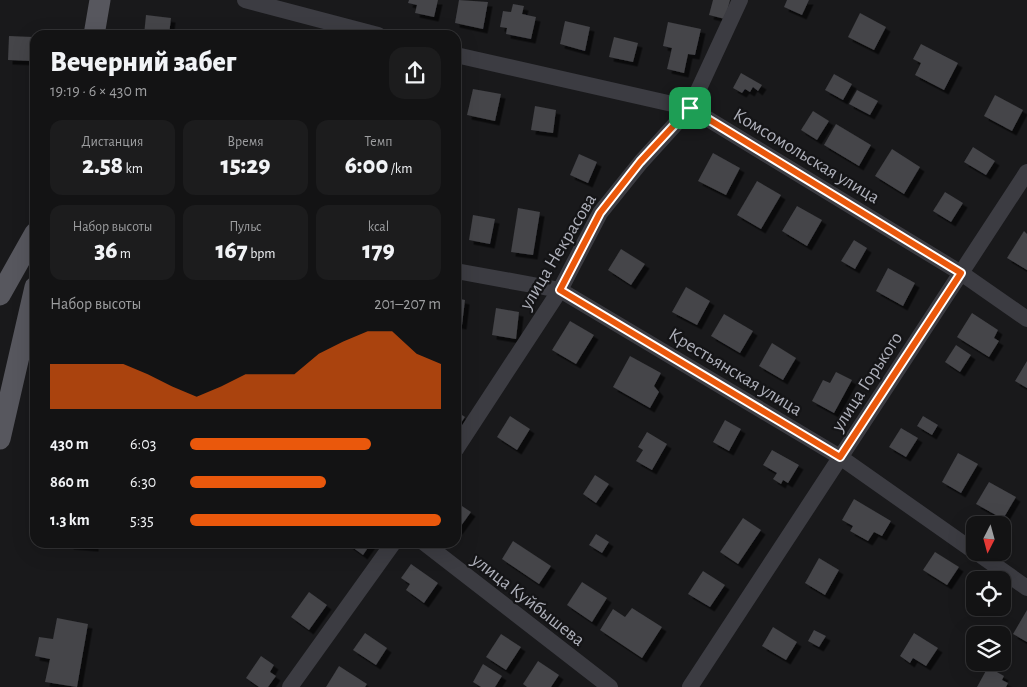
<!DOCTYPE html>
<html lang="ru">
<meta charset="utf-8">
<style>
body{margin:0;font-family:"Alegreya Sans",sans-serif;background:#1c1c1d;color:#f1f3f6;height:100vh;display:flex;flex-direction:column;font-size:19px;white-space:nowrap}
*{box-sizing:border-box;margin:0}
p{font-size:16px;color:#9d9ea0}
.icon{flex:none;width:28px;height:28px;fill:none;stroke:currentColor;stroke-width:2;stroke-linecap:round;stroke-linejoin:round}
.map{position:relative;flex:1;overflow:hidden}
.sheet{position:absolute;left:30px;top:30px;width:431px;height:518px;display:flex;flex-direction:column;background:#131314;border-radius:15px;box-shadow:0 5px 20px #0002,0 0 0 1px #323234}
.sheet>*{flex:none}
.needle{width:32px;rotate:186deg}
.controls{position:absolute;left:966px;top:516px;display:grid;gap:10px}
.controls a{display:grid;place-items:center;width:45px;height:45px;border-radius:10px;background:#131314;box-shadow:0 5px 20px #0002,0 0 0 1px #323234;font-size:25px}
.pin{position:absolute;display:grid;place-items:center;width:42px;height:42px;color:#fff;margin:-21px;border-radius:10px;box-shadow:0 2px 8px #0006}
.round{display:grid;place-items:center;flex:none;width:52px;height:52px;border-radius:15px;background:#1c1c1d}
.overview{display:flex;align-items:center;justify-content:space-between;height:85px;padding:0 20px}
h1{font-size:28px;font-weight:800;line-height:38px}
.stats{display:grid;grid-template-columns:repeat(3,1fr);gap:8px;height:85px;padding:5px 20px}
.stats div{display:grid;align-content:center;border-radius:12px;background:#1c1c1d;text-align:center}
.stats b{font-size:25px;font-weight:800}
.stats small{font-size:14px;font-weight:400}
.stats p{font-size:14px}
.chart{height:140px;padding:10px 20px}
.chart p{display:flex;justify-content:space-between}
.chart svg{width:100%;height:90px;margin-top:5px;fill:#ea580c;opacity:.7}
ul{padding:0 20px;list-style:none;font-size:16px}
li{display:grid;grid-template-columns:80px 60px 1fr;align-items:center;height:38px}
li i{height:12px;border-radius:6px;background:#ea580c}
.map>svg:first-child{display:block}
.building{fill:#444448;filter:url(#shadow)}
.lines{fill:none;stroke-linecap:round;stroke-linejoin:round}
.minor{stroke:#3c3c42;stroke-width:16}
.major{stroke:#57575e;stroke-width:21}
.route-casing{stroke:#fff;stroke-width:10}
.route{stroke:#ea580c;stroke-width:6}
.labels{text-anchor:middle;stroke-width:4.5;stroke-linejoin:round;paint-order:stroke}
.street-label{font-size:19px;fill:#adafb9;stroke:#141416}
</style>
<div class="map">
<svg width="1027" height="687" viewBox="0 0 1027 687">
<defs>
<filter id="shadow"><feDropShadow dx="4.5" dy="4.5" stdDeviation="0" flood-color="#0009"/></filter>
</defs>
<rect width="100%" height="100%" fill="#19191b"/>
<g class="building">
<polygon points="409,0 438,0 434,17 415,13 417,5 408,3"/>
<polygon points="459,0 488,2 483,29 455,23"/>
<polygon points="713,0 730,0 725,19 709,15"/>
<polygon points="787,0 809,0 802,15 784,7"/>
<polygon points="513,4 524,6 522,14 536,17 531,39 506,34 507,28 500,27 503,11 511,12"/>
<polygon points="860,13 886,27 874,50 848,37"/>
<polygon points="146,15 171,18 169,35 144,35"/>
<polygon points="565,21 590,27 585,51 560,44"/>
<polygon points="668,22 701,29 695,55 688,54 684,73 667,69 672,48 663,46"/>
<polygon points="215,30 236,34 236,35 214,35"/>
<polygon points="9,36 33,37 32,61 8,60"/>
<polygon points="614,37 638,43 633,62 609,57"/>
<polygon points="921,44 958,63 944,90 915,75 921,63 913,59"/>
<polygon points="741,73 762,85 758,91 753,87 750,92 745,89 742,93 733,88"/>
<polygon points="834,74 852,84 843,100 825,90"/>
<polygon points="473,89 501,94 495,121 467,115"/>
<polygon points="857,90 878,101 870,115 849,104"/>
<polygon points="995,95 1023,110 1012,131 984,116"/>
<polygon points="535,106 556,110 553,133 531,130"/>
<polygon points="813,111 829,121 817,140 801,130"/>
<polygon points="836,124 871,145 859,166 824,145"/>
<polygon points="973,147 995,161 986,175 964,162"/>
<polygon points="892,149 920,167 904,194 875,176"/>
<polygon points="713,153 740,168 726,195 698,181"/>
<polygon points="579,154 597,162 588,183 570,175"/>
<polygon points="757,181 781,195 761,229 737,215"/>
<polygon points="945,192 963,203 951,222 933,211"/>
<polygon points="797,206 822,220 807,246 782,231"/>
<polygon points="518,208 540,212 533,255 511,252"/>
<polygon points="473,215 495,219 490,244 469,240"/>
<polygon points="1024,231 1027,234 1027,270 1007,258"/>
<polygon points="854,240 867,248 855,269 841,261"/>
<polygon points="621,249 645,264 631,285 608,270"/>
<polygon points="888,268 915,283 903,306 876,291"/>
<polygon points="686,287 710,301 697,325 672,312"/>
<polygon points="456,298 465,300 462,325 456,324"/>
<polygon points="496,308 519,312 516,339 492,335"/>
<polygon points="972,313 998,330 994,338 999,341 989,357 957,337"/>
<polygon points="724,314 753,331 740,353 711,336"/>
<polygon points="570,321 594,335 576,364 552,350"/>
<polygon points="772,343 796,358 783,380 759,366"/>
<polygon points="956,345 971,355 960,372 945,362"/>
<polygon points="630,356 661,373 654,386 659,392 650,408 613,387"/>
<polygon points="1027,361 1027,388 1015,381"/>
<polygon points="836,372 852,380 834,413 812,401 823,380 830,383"/>
<polygon points="456,411 465,417 456,430"/>
<polygon points="510,416 530,429 517,450 497,437"/>
<polygon points="923,416 938,425 932,435 917,426"/>
<polygon points="725,420 741,429 729,451 713,442"/>
<polygon points="901,428 918,438 906,457 889,447"/>
<polygon points="647,432 667,444 652,470 636,461 643,450 638,447"/>
<polygon points="772,450 799,465 788,483 783,480 781,484 773,479 777,473 763,465"/>
<polygon points="958,453 978,464 961,493 942,482"/>
<polygon points="595,475 609,484 596,503 583,494"/>
<polygon points="989,482 1016,497 1003,519 976,504"/>
<polygon points="854,499 891,521 882,536 874,532 868,541 850,531 853,526 842,520"/>
<polygon points="456,502 471,512 458,530 456,529"/>
<polygon points="743,518 761,530 738,564 720,552"/>
<polygon points="596,534 609,542 602,553 589,545"/>
<polygon points="513,541 551,566 539,584 502,559"/>
<polygon points="69,542 94,542 94,547 69,545"/>
<polygon points="345,542 372,542 363,555"/>
<polygon points="935,552 959,567 947,585 923,570"/>
<polygon points="819,558 839,570 825,595 805,583"/>
<polygon points="411,564 438,583 424,603 406,590 410,584 401,578"/>
<polygon points="703,571 725,585 710,607 688,594"/>
<polygon points="582,582 607,598 592,622 567,605"/>
<polygon points="309,592 327,605 309,630 291,617"/>
<polygon points="632,608 662,627 642,658 600,630 613,609 625,617"/>
<polygon points="1027,610 1027,642 1013,634"/>
<polygon points="57,618 88,624 77,687 45,682 50,659 35,656 39,637 53,639"/>
<polygon points="773,627 797,642 786,660 762,646"/>
<polygon points="814,630 826,636 819,647 808,641"/>
<polygon points="365,633 387,648 376,665 353,650"/>
<polygon points="914,633 938,648 926,666 913,658 910,663 900,656"/>
<polygon points="501,634 521,647 506,670 486,657"/>
<polygon points="261,656 274,665 270,672 276,676 268,687 259,687 246,678"/>
<polygon points="538,661 559,675 551,687 527,687 523,684"/>
<polygon points="483,664 502,676 495,687 481,687 473,682"/>
<polygon points="339,666 367,684 365,687 326,687"/>
<polygon points="988,667 1004,676 1002,680 1008,683 1006,687 977,687"/>
</g>
<g class="lines">
<g class="minor">
<polyline points="245,0 378,35"/>
<polyline points="456,55 690,108 961,273 1027,319"/>
<polyline points="456,271 560,290 840,457 975,552"/>
<polyline points="456,449 560,290 600,213 641,162 690,108 740,0"/>
<polyline points="423,542 610,687"/>
<polyline points="976,552 1027,588"/>
<polyline points="290,687 394,542"/>
<polyline points="690,687 1027,172"/>
</g>
<g class="major">
<polyline points="94,35 100,0"/>
<polyline points="0,295 35,233"/>
<polyline points="0,439 35,287"/>
</g>
</g>
<g class="lines">
<defs>
<polygon id="route" points="690,108 961,273 840,457 560,290 600,213 640,162"/>
</defs>
<use href="#route" class="route-casing"/>
<use href="#route" class="route"/>
</g>
<g class="labels">
<g class="street-label">
<text transform="translate(807 155) rotate(31)" y="7">Комсомольская улица</text>
<text transform="translate(557 251) rotate(-59)" y="7">улица Некрасова</text>
<text transform="translate(736 371) rotate(31)" y="7">Крестьянская улица</text>
<text transform="translate(866 381) rotate(-57)" y="7">улица Горького</text>
<text transform="translate(529 599) rotate(38)" y="7">улица Куйбышева</text>
</g>
</g>
</svg>
<div class="controls">
<a><svg class="needle" viewBox="-14 -14 28 28"><path d="M0-13l5 13h-10z" fill="#e53935"/><path d="M0 13l5-13h-10z" fill="#9d9ea0"/></svg></a>
<a><svg class="icon" aria-label="locate" viewBox="0 0 24 24"><circle cx="12" cy="12" r="6"/><path d="M12 2v4M12 18v4M2 12h4M18 12h4"/></svg></a>
<a><svg class="icon" aria-label="layers" viewBox="0 0 24 24"><path d="M12 4l9 5-9 5-9-5zM3 14l9 5 9-5"/></svg></a>
</div>
<div class="pin" style="left:690px;top:108px;background:#1e9e55"><svg class="icon" aria-label="arrive" viewBox="0 0 24 24"><path d="M6 21V4h12l-3 4 3 4H6"/></svg></div>
<section class="sheet">
<div class="overview"><div><h1>Вечерний забег</h1><p>19:19 · 6 × 430 m</p></div><a class="round"><svg class="icon" aria-label="share" viewBox="0 0 24 24"><path d="M12 15V3M7 8l5-5 5 5M5 13v7h14v-7"/></svg></a></div>
<div class="stats">
<div><p>Дистанция</p><b>2.58<small> km</small></b></div>
<div><p>Время</p><b>15:29</b></div>
<div><p>Темп</p><b>6:00<small> /km</small></b></div>
</div>
<div class="stats">
<div><p>Набор высоты</p><b>36<small> m</small></b></div>
<div><p>Пульс</p><b>167<small> bpm</small></b></div>
<div><p>kcal</p><b>179</b></div>
</div>
<div class="chart"><p><span>Набор высоты</span>201–207 m</p>
<svg viewBox="0 0 160 44" preserveAspectRatio="none"><path d="M0 44V22L10 22L20 22L30 22L40 27L50 33L60 38L70 33L80 27L90 27L100 27L110 17L120 11L130 6L140 6L150 17L160 22V44z"/></svg>
</div>
<ul>
<li><b>430 m</b>6:03<i style="width:72%"></i></li>
<li><b>860 m</b>6:30<i style="width:54%"></i></li>
<li><b>1.3 km</b>5:35<i style="width:100%"></i></li>
</ul>
</section>
</div>
